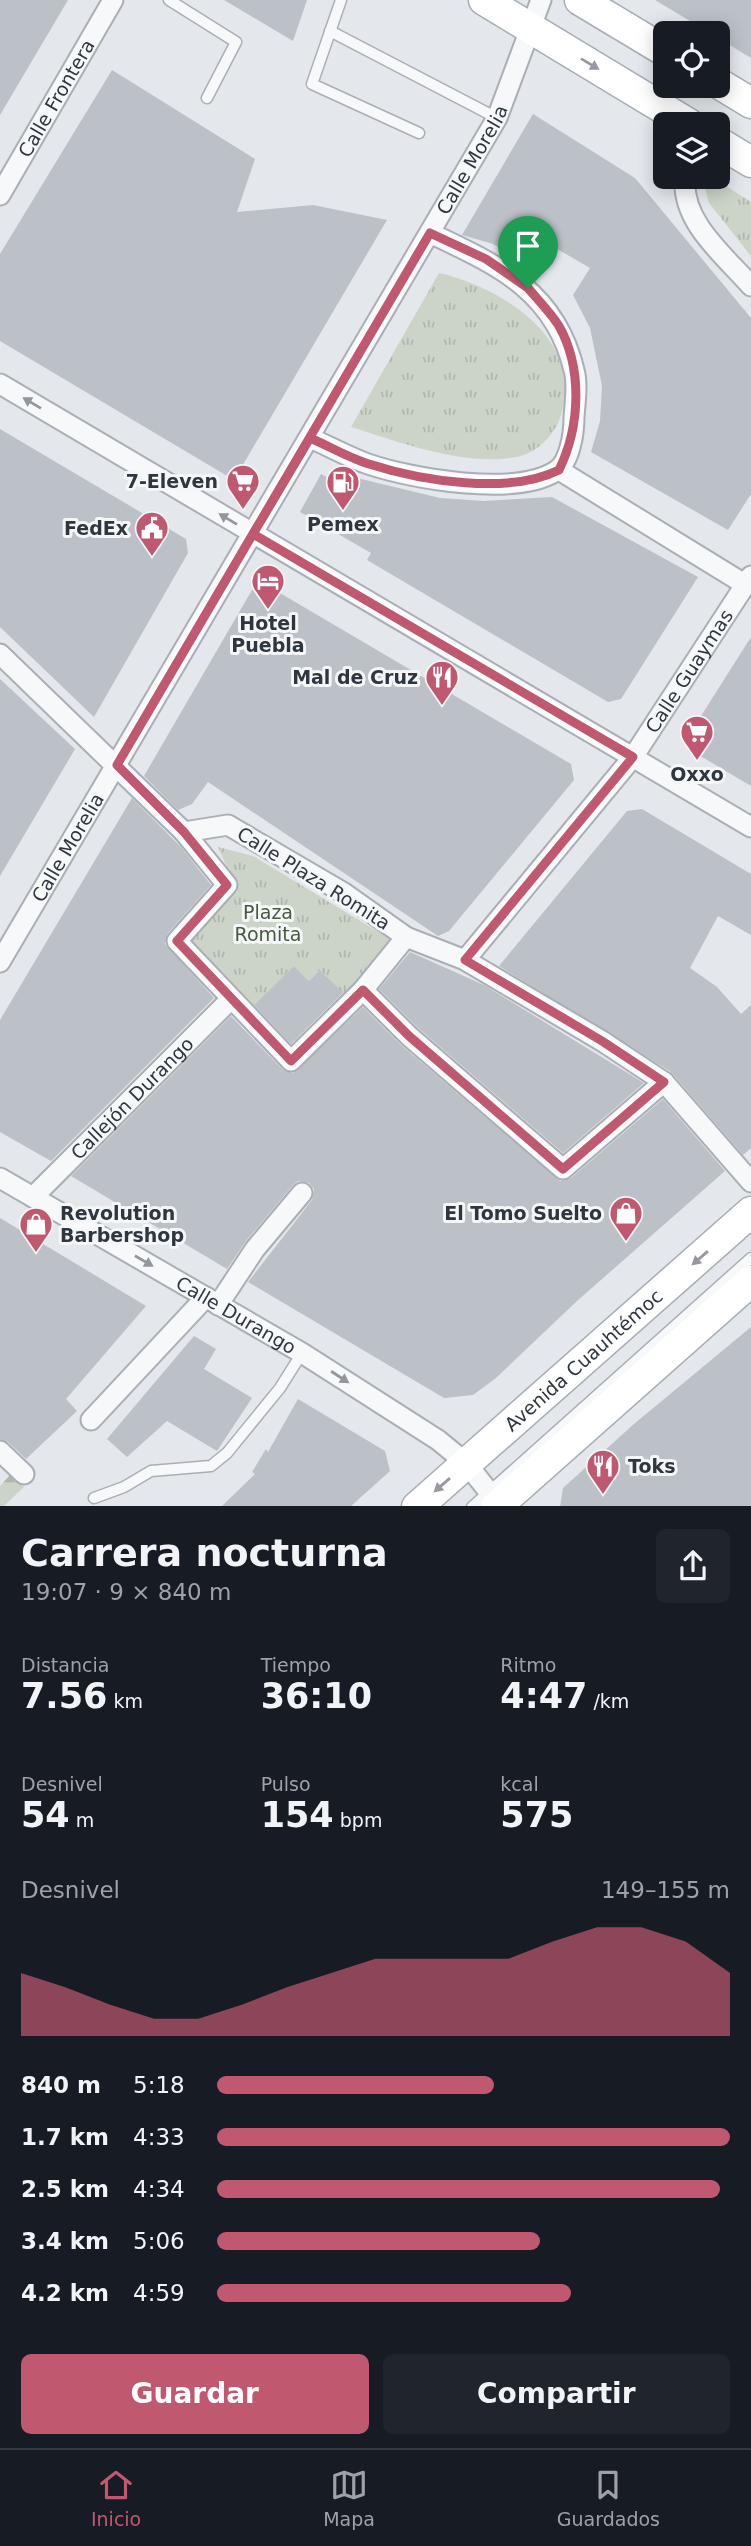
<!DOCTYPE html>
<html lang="es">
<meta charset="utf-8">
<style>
body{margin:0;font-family:"DejaVu Sans",sans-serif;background:#20242c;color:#f1f3f6;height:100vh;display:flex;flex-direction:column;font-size:26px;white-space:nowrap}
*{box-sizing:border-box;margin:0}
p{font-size:23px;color:#9ea1a6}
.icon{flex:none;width:38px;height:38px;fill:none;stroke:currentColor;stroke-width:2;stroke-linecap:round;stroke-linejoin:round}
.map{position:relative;height:1506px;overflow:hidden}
.side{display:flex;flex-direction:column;background:#171b24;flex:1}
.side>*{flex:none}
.buttons{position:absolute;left:653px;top:21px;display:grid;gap:14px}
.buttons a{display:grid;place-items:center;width:77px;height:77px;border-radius:10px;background:#171b24;box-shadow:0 4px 18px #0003;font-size:35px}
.pin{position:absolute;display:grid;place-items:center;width:60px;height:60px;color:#fff;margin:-72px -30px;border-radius:50% 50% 50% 0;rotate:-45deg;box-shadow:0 0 7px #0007}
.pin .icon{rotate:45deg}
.round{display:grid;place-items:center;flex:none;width:74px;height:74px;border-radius:10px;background:#20242c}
.headline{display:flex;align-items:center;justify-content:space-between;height:119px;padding:0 21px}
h1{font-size:38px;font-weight:700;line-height:52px}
.metrics{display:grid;grid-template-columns:repeat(3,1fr);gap:10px;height:119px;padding:7px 21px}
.metrics div{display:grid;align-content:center}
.metrics b{font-size:35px;font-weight:700}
.metrics small{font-size:19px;font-weight:400}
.metrics p{font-size:19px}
.chart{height:196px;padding:14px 21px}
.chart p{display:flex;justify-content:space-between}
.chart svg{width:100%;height:126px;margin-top:7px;fill:#c05970;opacity:.7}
.cta{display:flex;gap:14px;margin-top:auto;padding:14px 21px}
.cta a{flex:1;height:80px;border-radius:10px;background:#c05970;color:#fff;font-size:28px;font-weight:700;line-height:80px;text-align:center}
.cta a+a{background:#20242c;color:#f1f3f6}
ul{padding:0 21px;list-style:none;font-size:23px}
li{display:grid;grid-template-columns:112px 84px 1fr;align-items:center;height:52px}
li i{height:18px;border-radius:9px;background:#c05970}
.dock{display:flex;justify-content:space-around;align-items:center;height:98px;border-top:2px solid #363941;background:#171b24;font-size:19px;color:#9ea1a6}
.dock a{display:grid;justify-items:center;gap:4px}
.dock .selected{color:#c05970}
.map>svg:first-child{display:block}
.forest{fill:url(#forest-firs)}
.park{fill:url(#park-tufts)}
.building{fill:#bcc1c7}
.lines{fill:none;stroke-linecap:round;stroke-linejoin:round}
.service-casing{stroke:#aaaeb5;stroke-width:13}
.minor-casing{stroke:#aaaeb5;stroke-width:23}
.primary-casing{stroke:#a5adb5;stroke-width:33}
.service{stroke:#f7f8f9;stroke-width:10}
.minor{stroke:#f7f8f9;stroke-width:19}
.primary{stroke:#fff;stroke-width:30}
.oneway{fill:#969aa0}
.oneway2{fill:#92979d}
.route-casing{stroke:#fff;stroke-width:14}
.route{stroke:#c05970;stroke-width:9}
.labels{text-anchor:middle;stroke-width:6;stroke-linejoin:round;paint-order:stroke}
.street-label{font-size:19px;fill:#2e3641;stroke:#f4f6f8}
.poi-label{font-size:19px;font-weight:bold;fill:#2e3641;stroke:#f4f6f8;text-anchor:end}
.park-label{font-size:19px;fill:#455b3d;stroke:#f4f6f8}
</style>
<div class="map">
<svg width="751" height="1507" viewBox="0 0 751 1507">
<defs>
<pattern id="forest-firs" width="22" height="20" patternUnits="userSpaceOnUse" patternTransform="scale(1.75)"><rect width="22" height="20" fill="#cbd4c7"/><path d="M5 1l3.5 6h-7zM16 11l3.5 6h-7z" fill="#afb7ac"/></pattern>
<pattern id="park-tufts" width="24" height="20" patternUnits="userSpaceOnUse" patternTransform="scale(1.75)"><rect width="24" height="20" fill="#cbd4c7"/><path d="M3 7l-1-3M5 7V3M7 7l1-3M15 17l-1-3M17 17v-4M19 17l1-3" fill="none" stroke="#afb7ac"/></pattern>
</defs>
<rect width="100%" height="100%" fill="#e4e7eb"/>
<polygon class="forest" points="11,1474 24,1487 4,1506 0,1507 0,1486"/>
<g class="park">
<polygon points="702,177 712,177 751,202 751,256 709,203"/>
<path d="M439,273c64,15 148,67 121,145 -5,15 -21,32 -36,37 -51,15 -125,-13 -173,-28z"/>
<polygon points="218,847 253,856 395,942 345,996 320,970 309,981 294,966 250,1009 184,944 235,886"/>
</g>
<g class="building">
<polygon points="0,0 68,0 0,115"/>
<polygon points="224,0 307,0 293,41"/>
<polygon points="655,0 751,0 751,58 718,38 718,33 710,33"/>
<polygon points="112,70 255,159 237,212 313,205 387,220 234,480 0,341 0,254"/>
<polygon points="533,114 635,178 751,318 751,494 728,530 591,452 600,421 602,386 590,328 573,295 590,268 547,243 533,267 493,244 462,235"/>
<polygon points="0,429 186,539 188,553 94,717 0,627"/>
<polygon points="321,474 353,492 357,478 440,498 484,501 552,497 698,577 621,699 608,702 367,560 371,553 300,512"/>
<polygon points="268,586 571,764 574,780 449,931 438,936 208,782 192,804 178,810 144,776 252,590"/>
<polygon points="751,637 751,786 692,751 689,735"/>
<polygon points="0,679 75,749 0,876"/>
<polygon points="132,798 181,847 211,885 168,933 165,944 214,998 51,1161 0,1132 0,1020"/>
<polygon points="642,809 751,874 751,935 718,916 690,968 717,987 741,1014 751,1005 751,1148 743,1155 671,1072 499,966 627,811"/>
<polygon points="410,952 484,985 644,1083 563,1153 417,1027 379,989"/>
<polygon points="294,966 309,981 320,970 343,993 291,1044 254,1005"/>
<polygon points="363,1007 401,1045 560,1181 571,1178 663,1099 725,1171 577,1301 496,1378 473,1395 444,1398 248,1282 312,1200 314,1189 309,1183 298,1181 293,1185 246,1241 227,1269 71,1176 231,1016 282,1069 293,1073"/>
<polygon points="0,1218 146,1306 66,1399 77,1411 26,1459 8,1442 0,1439"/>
<polygon points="751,1327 751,1507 560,1507 563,1488 634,1424"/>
<polygon points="194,1336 216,1349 204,1369 252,1398 217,1451 167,1421 127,1457 107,1439"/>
<polygon points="298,1399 385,1451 390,1471 350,1507 221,1507 255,1474 252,1472 266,1449 268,1452"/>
</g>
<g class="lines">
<defs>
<g id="service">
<polyline points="169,0 236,42 207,98"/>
<polyline points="341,0 312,84 419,133"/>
<polyline points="330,31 497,118"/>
<polyline points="94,1498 124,1487 151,1471 211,1466 227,1453 280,1388 302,1353"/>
<polyline points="472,1507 751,1258"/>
</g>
<g id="minor">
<path d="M685,177c-4,45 39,78 66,109"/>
<path id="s1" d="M0,195l113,-195"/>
<polyline points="0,384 751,827"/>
<path d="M310,438c19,8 38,19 58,26 44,15 148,33 188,7 14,-9 18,-38 18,-54 1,-14 4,-33 0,-47 -19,-80 -77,-105 -144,-137"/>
<polyline points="559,470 746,585"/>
<polyline points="0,654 184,832"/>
<polygon points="228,825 344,893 406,937 363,990 291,1061 177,941 227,885 184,832"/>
<polyline points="406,937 465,960 602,1041 664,1082 751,1182"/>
<path id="s2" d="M465,960l168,-203 118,-181"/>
<path id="s3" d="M0,962l497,-844 44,-118"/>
<polyline points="363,990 409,1036 563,1169 664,1082"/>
<path id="s4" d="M0,1178l302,175 136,87 28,23 35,44"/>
<path id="s5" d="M33,1197l198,-198"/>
<polyline points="218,1305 255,1249 302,1193"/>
<polyline points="91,1420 206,1297"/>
<polyline points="0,1451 24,1474"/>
</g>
<g id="primary">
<polyline points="484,0 689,124"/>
<polyline points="580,0 665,51"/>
<polyline points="718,83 751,103"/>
<polyline points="718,142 751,162"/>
<path id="s6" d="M417,1507l334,-295"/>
<polyline points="496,1507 751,1281"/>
</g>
</defs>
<use href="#service" class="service-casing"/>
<use href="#minor" class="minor-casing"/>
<use href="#primary" class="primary-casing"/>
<use href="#service" class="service"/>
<use href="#minor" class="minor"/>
<use href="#primary" class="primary"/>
</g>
<defs><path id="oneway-solid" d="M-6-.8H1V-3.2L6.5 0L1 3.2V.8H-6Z" transform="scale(1.75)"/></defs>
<g class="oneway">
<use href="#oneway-solid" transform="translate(590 64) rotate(31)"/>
<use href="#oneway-solid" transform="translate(700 1258) rotate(139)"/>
<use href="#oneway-solid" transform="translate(442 1485) rotate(139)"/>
</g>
<g class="oneway2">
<use href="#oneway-solid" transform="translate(32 403) rotate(-149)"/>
<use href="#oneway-solid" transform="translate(228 519) rotate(-149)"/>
<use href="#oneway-solid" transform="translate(144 1261) rotate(30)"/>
<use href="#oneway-solid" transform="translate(340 1377) rotate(33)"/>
</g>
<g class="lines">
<defs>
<path id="route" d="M528,288l-42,-29 -56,-26 -313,532 67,67 43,53 -50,56 114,120 72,-71 46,46 154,133 101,-87 -62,-41 -137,-81 168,-203 -380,-223 57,-96c19,8 39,20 59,26 53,17 140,31 190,6 21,-43 24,-101 0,-144 -8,-13 -21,-26 -31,-38"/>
</defs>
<use href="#route" class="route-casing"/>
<use href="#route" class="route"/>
</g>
<defs>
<symbol id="supermarket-pin" viewBox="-11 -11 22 30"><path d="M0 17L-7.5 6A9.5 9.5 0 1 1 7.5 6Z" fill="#c05970" stroke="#f4f6f8"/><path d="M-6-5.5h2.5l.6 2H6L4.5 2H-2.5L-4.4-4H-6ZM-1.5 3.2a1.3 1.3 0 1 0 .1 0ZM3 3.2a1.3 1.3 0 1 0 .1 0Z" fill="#fff"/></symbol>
<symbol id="fuel-pin" viewBox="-11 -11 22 30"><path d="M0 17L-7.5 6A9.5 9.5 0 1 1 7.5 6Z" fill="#c05970" stroke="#f4f6f8"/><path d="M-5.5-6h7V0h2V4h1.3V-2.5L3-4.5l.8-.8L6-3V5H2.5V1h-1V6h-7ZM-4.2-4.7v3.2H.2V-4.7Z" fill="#fff"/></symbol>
<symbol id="civic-pin" viewBox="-11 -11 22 30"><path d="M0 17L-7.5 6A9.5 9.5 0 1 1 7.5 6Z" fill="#c05970" stroke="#f4f6f8"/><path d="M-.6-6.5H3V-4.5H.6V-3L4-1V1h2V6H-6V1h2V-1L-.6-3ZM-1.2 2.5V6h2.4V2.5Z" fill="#fff"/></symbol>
<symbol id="hotel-pin" viewBox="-11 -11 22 30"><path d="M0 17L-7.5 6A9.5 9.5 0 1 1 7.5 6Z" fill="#c05970" stroke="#f4f6f8"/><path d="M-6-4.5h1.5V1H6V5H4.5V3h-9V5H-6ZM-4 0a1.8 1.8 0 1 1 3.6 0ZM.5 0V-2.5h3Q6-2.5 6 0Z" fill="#fff"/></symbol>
<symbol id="restaurant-pin" viewBox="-11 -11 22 30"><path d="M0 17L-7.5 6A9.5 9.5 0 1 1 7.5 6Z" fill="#c05970" stroke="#f4f6f8"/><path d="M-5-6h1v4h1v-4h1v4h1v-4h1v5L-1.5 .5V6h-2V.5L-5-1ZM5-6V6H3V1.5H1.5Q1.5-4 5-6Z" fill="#fff"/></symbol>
<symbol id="shop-pin" viewBox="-11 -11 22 30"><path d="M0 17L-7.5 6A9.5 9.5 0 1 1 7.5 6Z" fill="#c05970" stroke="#f4f6f8"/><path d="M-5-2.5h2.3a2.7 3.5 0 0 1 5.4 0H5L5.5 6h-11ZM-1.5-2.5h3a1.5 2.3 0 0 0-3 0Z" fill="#fff"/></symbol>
</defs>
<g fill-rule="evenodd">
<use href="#supermarket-pin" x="224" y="462" width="38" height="52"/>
<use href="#fuel-pin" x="324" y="463" width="38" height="52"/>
<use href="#civic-pin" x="133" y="509" width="38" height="52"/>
<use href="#hotel-pin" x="249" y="562" width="38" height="52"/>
<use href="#restaurant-pin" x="423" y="658" width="38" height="52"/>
<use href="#supermarket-pin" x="678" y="713" width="38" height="52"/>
<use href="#shop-pin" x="607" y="1194" width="38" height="52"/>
<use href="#shop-pin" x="17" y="1205" width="38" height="52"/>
<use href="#restaurant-pin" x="584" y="1447" width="38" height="52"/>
</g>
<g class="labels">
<g class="street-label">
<text dy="7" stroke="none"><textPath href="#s1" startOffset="112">Calle Frontera</textPath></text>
<text dy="7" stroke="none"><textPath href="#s3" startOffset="931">Calle Morelia</textPath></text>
<text dy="7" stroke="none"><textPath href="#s2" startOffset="366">Calle Guaymas</textPath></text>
<text dy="7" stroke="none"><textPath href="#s3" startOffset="133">Calle Morelia</textPath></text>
<text transform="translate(314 878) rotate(32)" y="7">Calle Plaza Romita</text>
<text dy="7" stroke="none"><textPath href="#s5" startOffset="140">Callejón Durango</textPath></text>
<text dy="7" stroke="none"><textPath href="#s4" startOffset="273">Calle Durango</textPath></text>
<text dy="7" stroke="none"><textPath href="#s6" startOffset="222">Avenida Cuauhtémoc</textPath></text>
</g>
<g class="poi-label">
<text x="218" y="488">7-Eleven</text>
<text x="343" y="531" text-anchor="middle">Pemex</text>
<text x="128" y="535">FedEx</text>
<text x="268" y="630" text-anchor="middle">Hotel<tspan x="268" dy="22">Puebla</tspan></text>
<text x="418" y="684">Mal de Cruz</text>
<text x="697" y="781" text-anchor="middle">Oxxo</text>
<text x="60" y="1220" text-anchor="start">Revolution<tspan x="60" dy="22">Barbershop</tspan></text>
<text x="602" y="1220">El Tomo Suelto</text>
<text x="628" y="1473" text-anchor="start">Toks</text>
</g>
<g class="park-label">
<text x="268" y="919">Plaza<tspan x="268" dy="22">Romita</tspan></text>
</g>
</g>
</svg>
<div class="buttons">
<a><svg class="icon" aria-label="locate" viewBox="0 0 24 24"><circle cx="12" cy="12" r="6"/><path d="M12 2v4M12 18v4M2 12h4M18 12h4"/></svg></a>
<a><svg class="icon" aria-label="layers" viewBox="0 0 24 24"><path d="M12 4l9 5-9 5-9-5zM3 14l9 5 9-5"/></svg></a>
</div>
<div class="pin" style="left:528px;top:288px;background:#1e9e55"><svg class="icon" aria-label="arrive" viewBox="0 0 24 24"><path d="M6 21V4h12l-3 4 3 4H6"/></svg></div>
</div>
<section class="side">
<div class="headline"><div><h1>Carrera nocturna</h1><p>19:07 · 9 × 840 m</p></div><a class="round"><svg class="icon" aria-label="share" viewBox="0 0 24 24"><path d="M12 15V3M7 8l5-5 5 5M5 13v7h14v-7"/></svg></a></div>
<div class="metrics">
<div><p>Distancia</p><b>7.56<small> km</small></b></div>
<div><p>Tiempo</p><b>36:10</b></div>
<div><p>Ritmo</p><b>4:47<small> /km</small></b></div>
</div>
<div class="metrics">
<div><p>Desnivel</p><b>54<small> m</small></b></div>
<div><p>Pulso</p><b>154<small> bpm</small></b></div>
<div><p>kcal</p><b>575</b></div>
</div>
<div class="chart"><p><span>Desnivel</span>149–155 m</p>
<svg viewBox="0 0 160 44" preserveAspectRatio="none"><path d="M0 44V22L10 27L20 33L30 38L40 38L50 33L60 27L70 22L80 17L90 17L100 17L110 17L120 11L130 6L140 6L150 11L160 22V44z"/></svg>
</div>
<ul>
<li><b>840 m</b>5:18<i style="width:54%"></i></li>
<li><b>1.7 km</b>4:33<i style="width:100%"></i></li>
<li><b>2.5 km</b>4:34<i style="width:98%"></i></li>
<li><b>3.4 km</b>5:06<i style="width:63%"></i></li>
<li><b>4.2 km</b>4:59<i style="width:69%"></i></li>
</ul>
<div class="cta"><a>Guardar</a><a>Compartir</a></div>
</section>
<nav class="dock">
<a class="selected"><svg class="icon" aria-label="home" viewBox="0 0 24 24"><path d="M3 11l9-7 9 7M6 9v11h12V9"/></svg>Inicio</a>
<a><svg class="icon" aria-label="map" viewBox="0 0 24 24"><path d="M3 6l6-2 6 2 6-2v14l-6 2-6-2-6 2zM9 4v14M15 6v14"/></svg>Mapa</a>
<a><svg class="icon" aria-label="saved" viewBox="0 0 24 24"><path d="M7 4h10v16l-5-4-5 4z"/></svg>Guardados</a>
</nav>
